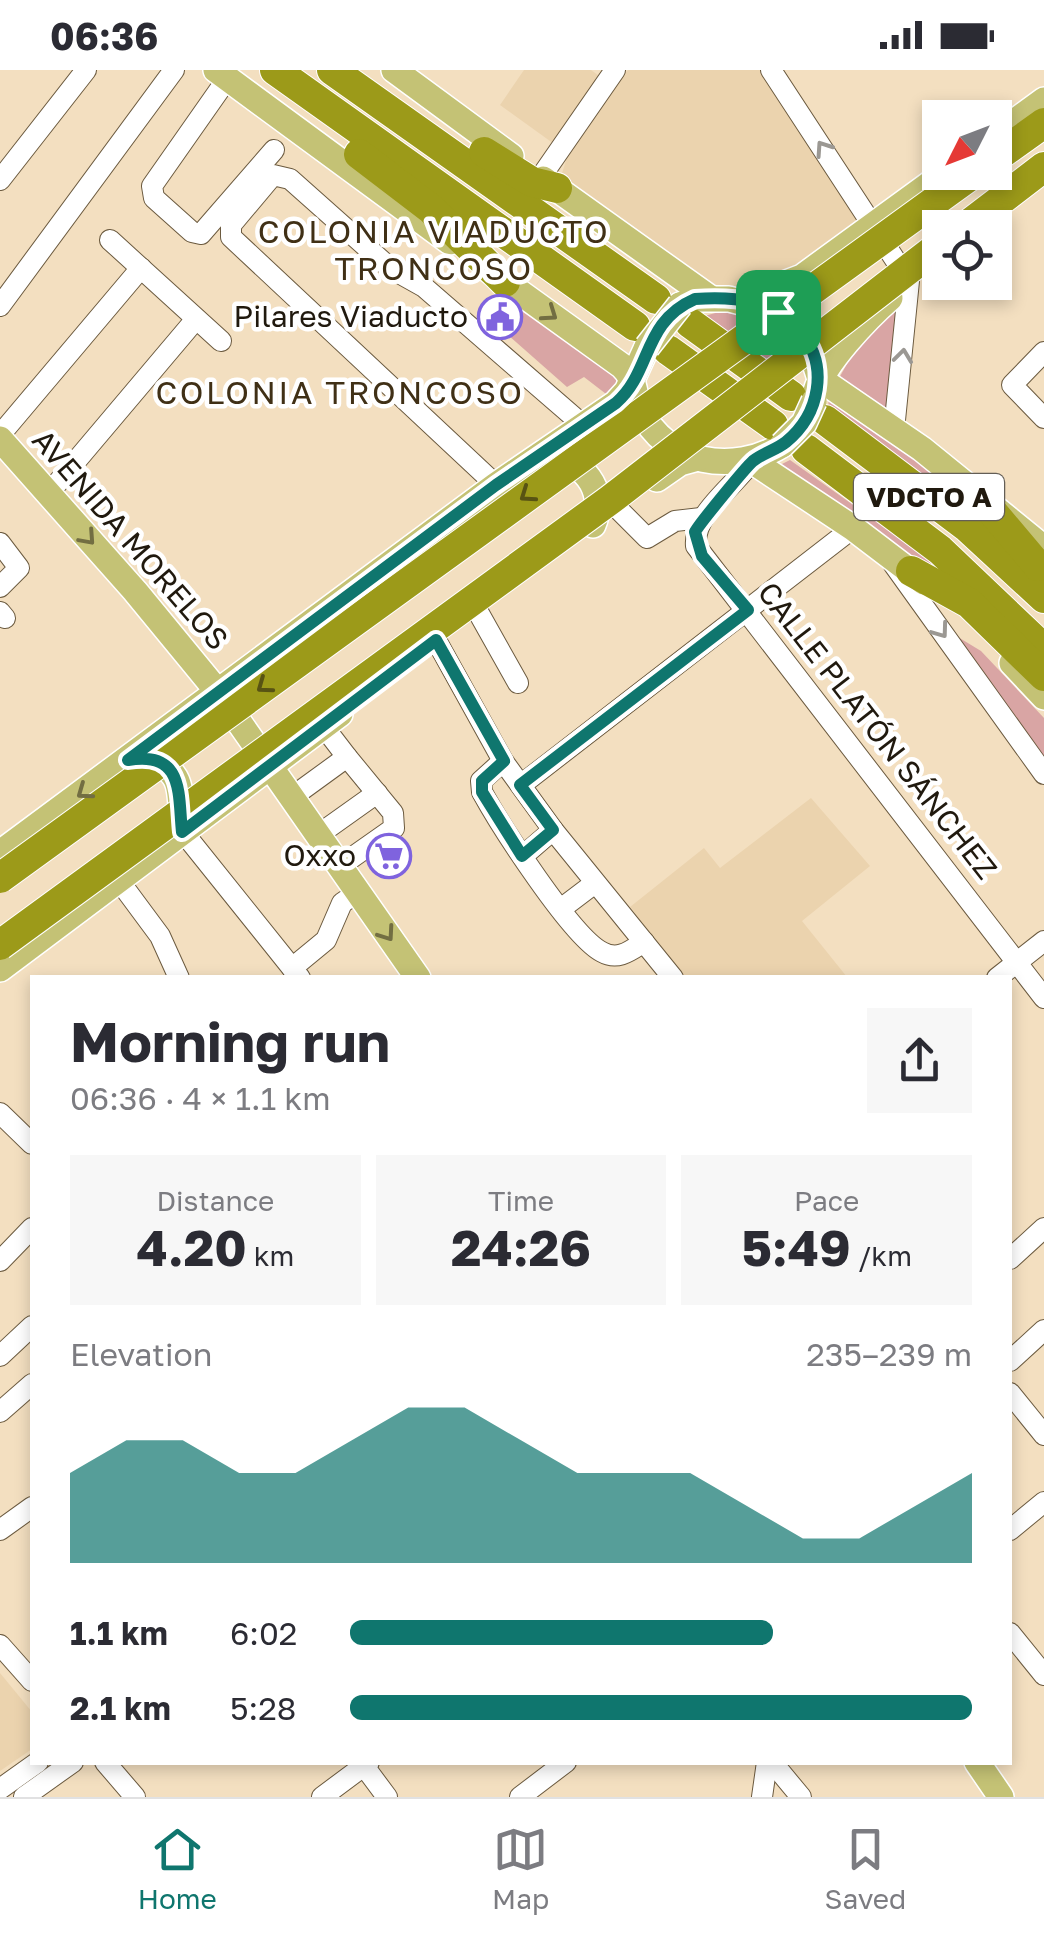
<!DOCTYPE html>
<meta charset="utf-8">
<style>
body{margin:0;font-family:"Golos Text",sans-serif;background:#f7f7f7;color:#2b2b33;height:100vh;display:flex;flex-direction:column;font-size:38px;white-space:nowrap}
*{box-sizing:border-box;margin:0}
p{font-size:32px;color:#7c7c81}
.icon{flex:none;width:55px;height:55px;fill:none;stroke:currentColor;stroke-width:2;stroke-linecap:round;stroke-linejoin:round}
.map{position:relative;flex:1;overflow:hidden}
.side{position:absolute;left:30px;top:905px;width:982px;height:790px;display:flex;flex-direction:column;background:#fff;border-radius:0px;box-shadow:0 5px 15px #0003}
.side>*{flex:none}
.needle{width:65px;rotate:228deg}
.fabs{position:absolute;left:922px;top:30px;display:grid;gap:20px}
.fabs a{display:grid;place-items:center;width:90px;height:90px;border-radius:0px;background:#fff;box-shadow:0 5px 15px #0003;font-size:50px}
.pin{position:absolute;display:grid;place-items:center;width:85px;height:85px;color:#fff;margin:-42px;border-radius:20px;box-shadow:0 5px 15px #0006}
.round{display:grid;place-items:center;flex:none;width:105px;height:105px;border-radius:0px;background:#f7f7f7}
.summary{display:flex;align-items:center;justify-content:space-between;height:170px;padding:0 40px}
h1{font-size:55px;font-weight:700;line-height:75px}
.stats{display:grid;grid-template-columns:repeat(3,1fr);gap:15px;height:170px;padding:10px 40px}
.stats div{display:grid;align-content:center;border-radius:0px;background:#f7f7f7;text-align:center}
.stats b{font-size:50px;font-weight:700}
.stats small{font-size:28px;font-weight:400}
.stats p{font-size:28px}
.chart{height:280px;padding:20px 40px}
.chart p{display:flex;justify-content:space-between}
.chart svg{width:100%;height:180px;margin-top:10px;fill:#0f766e;opacity:.7}
ul{padding:0 40px;list-style:none;font-size:32px}
li{display:grid;grid-template-columns:160px 120px 1fr;align-items:center;height:75px}
li i{height:25px;border-radius:12px;background:#0f766e}
.status{display:flex;justify-content:space-between;align-items:center;height:70px;padding:0 50px;background:#fff;direction:ltr}
.status svg{height:28px;fill:currentColor}
.dock{display:flex;justify-content:space-around;align-items:center;height:140px;border-top:2px solid #e1e1e2;background:#fff;font-size:28px;color:#7c7c81}
.dock a{display:grid;justify-items:center;gap:5px}
.dock .on{color:#0f766e}
.map>svg:first-child{display:block}
.built{fill:#ebd3ae}
.green{fill:#d9a5a4}
.lines{fill:none;stroke-linecap:round;stroke-linejoin:round}
.minor-casing{stroke:#6b5a3f;stroke-width:22}
.major-casing{stroke:#fff;stroke-width:28}
.highway-casing{stroke:#fff;stroke-width:32}
.minor{stroke:#fff;stroke-width:20}
.major{stroke:#c4c275;stroke-width:25}
.highway{stroke:#9c9a19;stroke-width:30}
.major-bridge-casing{stroke:#fff;stroke-width:28;stroke-linecap:butt}
.highway-bridge-casing{stroke:#fff;stroke-width:32;stroke-linecap:butt}
.major-bridge{stroke:#c4c275;stroke-width:25}
.highway-bridge{stroke:#9c9a19;stroke-width:30}
.oneway{stroke:#9b9893}
.oneway2{stroke:#726e42}
.oneway3{stroke:#585313}
.route-casing{stroke:#fff;stroke-width:20}
.route{stroke:#0f766e;stroke-width:12}
.labels{text-anchor:middle;stroke-width:9;stroke-linejoin:round;paint-order:stroke}
.shield{fill:#fff;stroke:#635e56;stroke-width:2.5}
.shield-label{font-size:28px;font-weight:bold;fill:#20190e}
.poi-label{font-size:30px;fill:#20190e;stroke:#fff;text-anchor:end}
.street-label{font-size:30px;fill:#20190e;stroke:#fff}
.neighbourhood-label{font-size:32px;letter-spacing:2.5px;fill:#403016;stroke:#fff}
</style>
<div class="status"><b>06:36</b><svg viewBox="0 0 49 12"><path d="M0 12V9h3v3zM5 12V6h3v6zM10 12V3h3v9zM15 12V0h3v12zM26 1h20v11H26zM47 4h2v5h-2z"/></svg></div>
<div class="map">
<svg width="1044" height="1727" viewBox="0 0 1044 1727">
<rect width="100%" height="100%" fill="#f3dfc0"/>
<g class="built">
<polygon points="524,0 591,0 613,16 628,0 762,0 866,150 798,199 770,212 711,220 559,113 568,84 500,35"/>
<polygon points="811,728 870,796 802,851 847,907 685,907 630,837 704,778 720,798"/>
<polygon points="0,1603 32,1642 32,1679 0,1701"/>
</g>
<g class="green">
<polygon points="500,217 625,303 610,327 584,307 567,317 499,257 505,248 489,237"/>
<polygon points="901,226 887,345 838,310 853,283"/>
<path d="M719,242c40,2 74,32 74,74l-96,-68z"/>
<polygon points="829,324 922,395 978,450 828,341"/>
<polygon points="790,390 953,506 947,509 776,397"/>
<polygon points="948,561 981,581 1044,648 1044,694"/>
</g>
<g class="lines">
<defs>
<g id="minor">
<polyline points="771,0 909,211 894,360"/>
<polyline points="227,9 152,116 154,128 192,162 201,164 274,80"/>
<polyline points="0,110 86,0"/>
<polyline points="536,114 615,0"/>
<polyline points="110,170 221,271"/>
<polyline points="0,236 174,0"/>
<polyline points="1044,282 1012,315 1044,348"/>
<polyline points="0,365 141,198"/>
<path d="M752,391c-18,26 -59,52 -56,85l348,452"/>
<polyline points="496,415 231,167 231,155 273,105 290,109 390,198 424,217 583,355"/>
<polyline points="49,423 196,249"/>
<polyline points="617,438 647,468 675,451 701,448"/>
<polyline points="0,473 19,498 0,517"/>
<polyline points="894,495 1044,704"/>
<polyline points="477,540 518,613"/>
<polyline points="0,542 5,548"/>
<polyline points="436,570 503,691 553,760 673,908"/>
<polyline points="324,657 347,687"/>
<path d="M503,691l-22,20 1,11c18,33 90,145 120,160 16,9 28,-1 42,-10"/>
<polyline points="521,715 853,458"/>
<polyline points="292,727 347,687 393,743 394,758 340,796"/>
<polyline points="183,762 300,908"/>
<polyline points="318,765 377,723"/>
<polyline points="523,786 553,760"/>
<polyline points="120,812 160,866 179,908"/>
<polyline points="562,838 595,813"/>
<polyline points="292,898 326,870 342,833 358,822"/>
<polyline points="997,908 1044,871"/>
<polyline points="0,1043 32,1074"/>
<polyline points="1010,1189 1044,1158"/>
<polyline points="0,1191 32,1158"/>
<polyline points="0,1286 32,1256"/>
<polyline points="1010,1291 1044,1260"/>
<polyline points="1010,1323 1044,1365"/>
<polyline points="0,1342 32,1314"/>
<polyline points="0,1460 32,1437"/>
<polyline points="1010,1460 1044,1432"/>
<polyline points="1010,1563 1044,1605"/>
<polyline points="0,1575 32,1611"/>
<polyline points="105,1692 135,1727"/>
<polyline points="361,1692 387,1727"/>
<polyline points="772,1692 801,1727"/>
<polyline points="0,1719 38,1692"/>
<polyline points="24,1727 73,1692"/>
<polyline points="322,1727 369,1692"/>
<polyline points="520,1727 566,1692"/>
<polyline points="762,1727 767,1692"/>
</g>
<g id="major">
<polyline points="216,0 450,172"/>
<polyline points="394,0 511,86"/>
<polyline points="995,66 1044,30"/>
<polyline points="543,109 710,228"/>
<path d="M490,201l132,95c14,13 11,26 18,43 26,56 94,66 142,36"/>
<polyline points="744,229 802,207 946,102"/>
<polyline points="680,235 695,229 729,229 779,242 808,272 820,309 922,379 1044,478"/>
<path d="M816,321c8,-28 51,-73 74,-93"/>
<polyline points="0,369 135,521 218,622 418,908"/>
<path d="M556,389c33,6 50,35 37,66"/>
<polyline points="752,391 853,458 924,512"/>
<polyline points="657,409 680,393 698,388"/>
<polyline points="1012,593 1044,627"/>
<path d="M142,689c45,9 37,33 40,68"/>
<polyline points="0,783 496,415 616,333 627,321 647,277"/>
<polyline points="0,899 340,644"/>
<polyline points="977,1692 1001,1727"/>
</g>
<g id="highway">
<polyline points="275,0 635,256"/>
<polyline points="332,0 656,229"/>
<polyline points="484,82 532,112 557,118"/>
<polyline points="359,84 431,139 505,212"/>
<polyline points="995,88 1044,53"/>
<polyline points="964,158 1044,97"/>
<polyline points="690,253 791,326"/>
<polyline points="668,280 773,355"/>
<polyline points="825,350 967,457 1044,528"/>
<polyline points="806,379 940,480 1044,579"/>
<polyline points="974,420 1038,496"/>
<polyline points="911,501 969,533 1044,606"/>
</g>
</defs>
<use href="#minor" class="minor-casing"/>
<use href="#major" class="major-casing"/>
<use href="#highway" class="highway-casing"/>
<use href="#minor" class="minor"/>
<use href="#major" class="major"/>
<use href="#highway" class="highway"/>
<defs>
<g id="major-bridge">
<polyline points="647,277 680,235"/>
<polyline points="782,375 804,353 814,331"/>
</g>
<g id="highway-bridge">
<polyline points="0,808 975,102"/>
<polyline points="0,875 610,430 940,175"/>
</g>
</defs>
<use href="#major-bridge" class="major-bridge-casing"/>
<use href="#highway-bridge" class="highway-bridge-casing"/>
<use href="#major-bridge" class="major-bridge"/>
<use href="#highway-bridge" class="highway-bridge"/>
</g>
<defs><path id="oneway-chevron" d="M-2-3.5L2.5 0L-2 3.5" fill="none" stroke-width="1.6" stroke-linecap="round" stroke-linejoin="round" transform="scale(2.5)"/></defs>
<g class="oneway">
<use href="#oneway-chevron" transform="translate(823 78) rotate(-124)"/>
<use href="#oneway-chevron" transform="translate(903 286) rotate(-83)"/>
<use href="#oneway-chevron" transform="translate(941 561) rotate(54)"/>
</g>
<g class="oneway2">
<use href="#oneway-chevron" transform="translate(550 244) rotate(35)"/>
<use href="#oneway-chevron" transform="translate(88 468) rotate(48)"/>
<use href="#oneway-chevron" transform="translate(84 722) rotate(144)"/>
<use href="#oneway-chevron" transform="translate(387 864) rotate(55)"/>
</g>
<g class="oneway3">
<use href="#oneway-chevron" transform="translate(527 425) rotate(145)"/>
<use href="#oneway-chevron" transform="translate(264 616) rotate(144)"/>
</g>
<g class="lines">
<defs>
<path id="route" d="M695,229c39,-3 80,1 106,33 28,34 19,82 -15,110 -10,8 -23,11 -33,19 -7,6 -54,63 -58,71l7,24 46,54 -228,175 33,45 -31,26 -40,-64v-11l22,-20 -68,-121 -254,192c-4,-36 3,-82 -54,-72l368,-275 120,-82c36,-31 26,-81 79,-104z"/>
</defs>
<use href="#route" class="route-casing"/>
<use href="#route" class="route"/>
</g>
<defs>
<symbol id="civic-ring" viewBox="-11 -11 22 22"><circle r="9.5" fill="#fff" stroke="#7f63de" stroke-width="1.5"/><path d="M-.6-6.5H3V-4.5H.6V-3L4-1V1h2V6H-6V1h2V-1L-.6-3ZM-1.2 2.5V6h2.4V2.5Z" fill="#7f63de"/></symbol>
<symbol id="supermarket-ring" viewBox="-11 -11 22 22"><circle r="9.5" fill="#fff" stroke="#7f63de" stroke-width="1.5"/><path d="M-6-5.5h2.5l.6 2H6L4.5 2H-2.5L-4.4-4H-6ZM-1.5 3.2a1.3 1.3 0 1 0 .1 0ZM3 3.2a1.3 1.3 0 1 0 .1 0Z" fill="#7f63de"/></symbol>
</defs>
<g fill-rule="evenodd">
<use href="#civic-ring" x="475" y="222" width="50" height="50"/>
<use href="#supermarket-ring" x="364" y="761" width="50" height="50"/>
</g>
<g class="labels">
<rect class="shield" x="854" y="404" width="150" height="46" rx="8"/>
<g class="shield-label">
<text x="929" y="437">VDCTO A</text>
</g>
<g class="poi-label">
<text x="468" y="257">Pilares Viaducto</text>
<text x="356" y="796">Oxxo</text>
</g>
<g class="street-label">
<text transform="translate(130 470) rotate(49)" y="10">AVENIDA MORELOS</text>
<text transform="translate(877 661) rotate(52)" y="10">CALLE PLATÓN SÁNCHEZ</text>
</g>
<g class="neighbourhood-label">
<text x="434" y="173">COLONIA VIADUCTO<tspan x="434" dy="37">TRONCOSO</tspan></text>
<text x="340" y="334">COLONIA TRONCOSO</text>
</g>
</g>
</svg>
<div class="fabs">
<a><svg class="needle" viewBox="-14 -14 28 28"><path d="M0-13l5 13h-10z" fill="#e53935"/><path d="M0 13l5-13h-10z" fill="#7c7c81"/></svg></a>
<a><svg class="icon" aria-label="locate" viewBox="0 0 24 24"><circle cx="12" cy="12" r="6"/><path d="M12 2v4M12 18v4M2 12h4M18 12h4"/></svg></a>
</div>
<div class="pin" style="left:778px;top:242px;background:#1e9e55"><svg class="icon" aria-label="arrive" viewBox="0 0 24 24"><path d="M6 21V4h12l-3 4 3 4H6"/></svg></div>
<section class="side">
<div class="summary"><div><h1>Morning run</h1><p>06:36 · 4 × 1.1 km</p></div><a class="round"><svg class="icon" aria-label="share" viewBox="0 0 24 24"><path d="M12 15V3M7 8l5-5 5 5M5 13v7h14v-7"/></svg></a></div>
<div class="stats">
<div><p>Distance</p><b>4.20<small> km</small></b></div>
<div><p>Time</p><b>24:26</b></div>
<div><p>Pace</p><b>5:49<small> /km</small></b></div>
</div>
<div class="chart"><p><span>Elevation</span>235–239 m</p>
<svg viewBox="0 0 160 44" preserveAspectRatio="none"><path d="M0 44V22L10 14L20 14L30 22L40 22L50 14L60 6L70 6L80 14L90 22L100 22L110 22L120 30L130 38L140 38L150 30L160 22V44z"/></svg>
</div>
<ul>
<li><b>1.1 km</b>6:02<i style="width:68%"></i></li>
<li><b>2.1 km</b>5:28<i style="width:100%"></i></li>
</ul>
</section>
</div>
<nav class="dock">
<a class="on"><svg class="icon" aria-label="home" viewBox="0 0 24 24"><path d="M3 11l9-7 9 7M6 9v11h12V9"/></svg>Home</a>
<a><svg class="icon" aria-label="map" viewBox="0 0 24 24"><path d="M3 6l6-2 6 2 6-2v14l-6 2-6-2-6 2zM9 4v14M15 6v14"/></svg>Map</a>
<a><svg class="icon" aria-label="saved" viewBox="0 0 24 24"><path d="M7 4h10v16l-5-4-5 4z"/></svg>Saved</a>
</nav>
